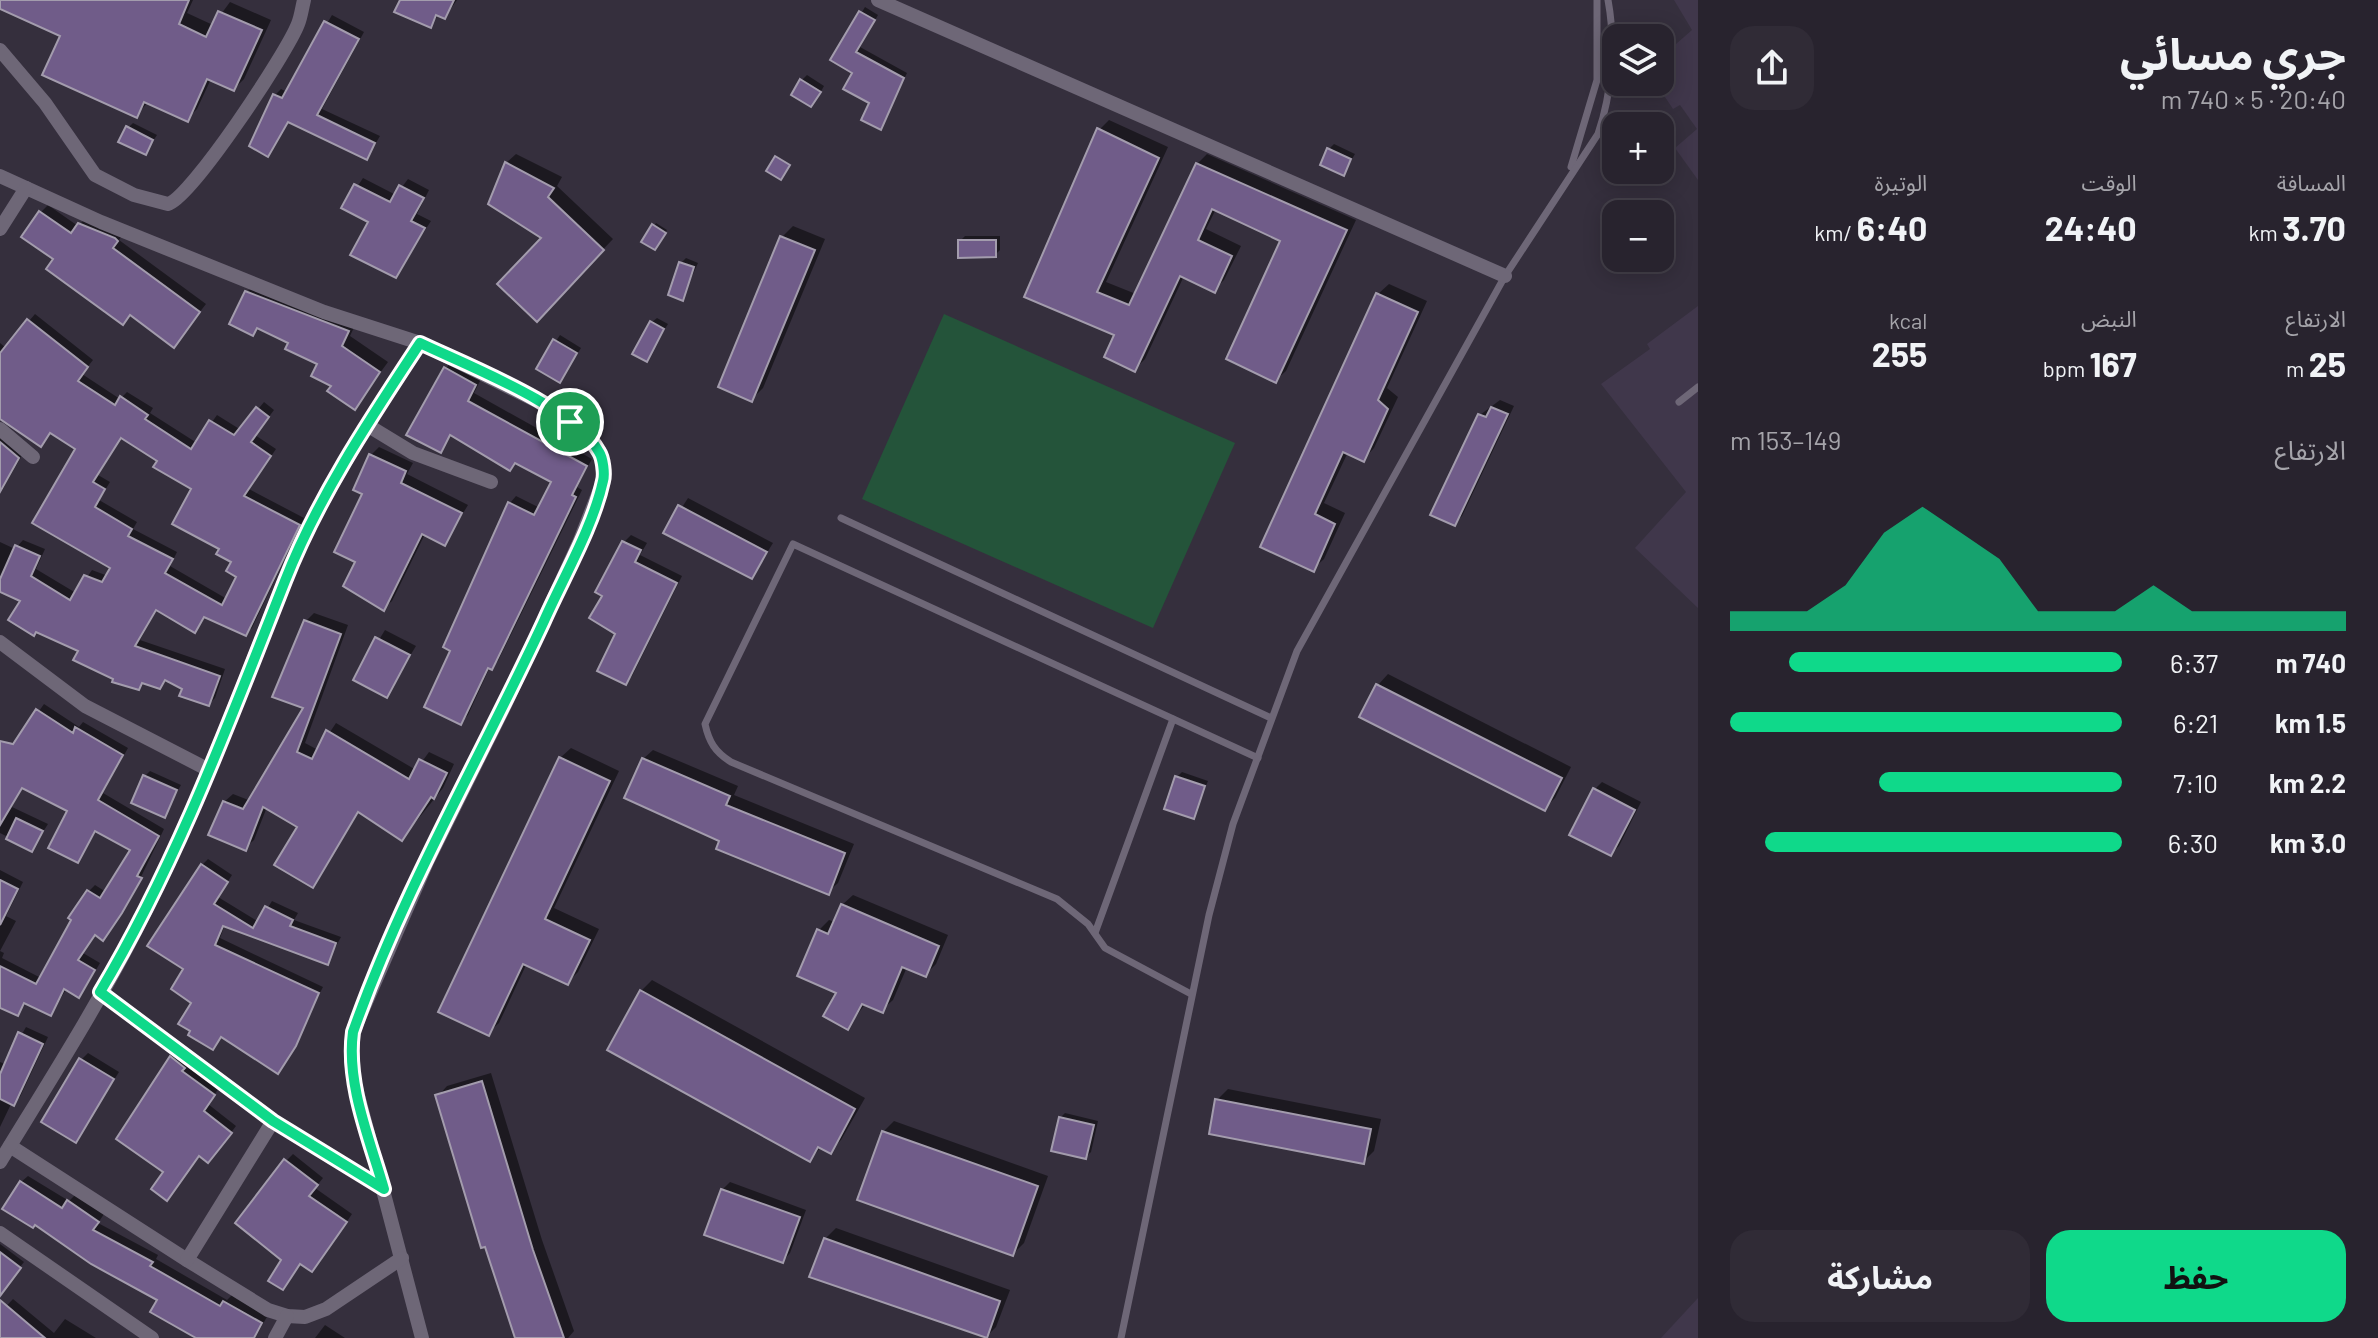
<!DOCTYPE html>
<html lang="ar">
<meta charset="utf-8">
<style>
body{margin:0;font-family:Barlow,"Noto Sans Arabic",sans-serif;background:#302b36;color:#f1f3f6;direction:rtl;height:100vh;display:flex;flex-direction:column;font-size:30px;white-space:nowrap}
*{box-sizing:border-box;margin:0}
p{font-size:26px;color:#a5a4aa}
.icon{flex:none;width:44px;height:44px;fill:none;stroke:currentColor;stroke-width:2;stroke-linecap:round;stroke-linejoin:round}
.map{position:relative;flex:1;overflow:hidden;direction:ltr}
.details{display:flex;flex-direction:column;background:#28232e;width:680px}
.details>*{flex:none}
.tools{position:absolute;left:1602px;top:24px;display:grid;gap:16px}
.tools a{display:grid;place-items:center;width:72px;height:72px;border-radius:16px;background:#28232e;box-shadow:0 4px 20px #0003,0 0 0 2px #44404a;font-size:40px}
.pin{position:absolute;display:grid;place-items:center;width:68px;height:68px;color:#fff;margin:-34px;border:4px solid #fff;border-radius:50%;box-shadow:0 2px 8px #0007}
.round{display:grid;place-items:center;flex:none;width:84px;height:84px;border-radius:24px;background:#302b36}
.overview{display:flex;align-items:center;justify-content:space-between;height:136px;padding:0 32px}
h1{font-size:44px;font-weight:700;line-height:60px}
.figures{display:grid;grid-template-columns:repeat(3,1fr);gap:12px;height:136px;padding:8px 32px}
.figures div{display:grid;align-content:center}
.figures b{font-size:34px;font-weight:700}
.figures small{font-size:22px;font-weight:400}
.figures p{font-size:22px}
.chart{height:224px;padding:16px 32px}
.chart p{display:flex;justify-content:space-between}
.chart svg{width:100%;height:144px;margin-top:8px;fill:#0fd98a;opacity:.7}
.cta{display:flex;gap:16px;margin-top:auto;padding:16px 32px}
.cta a{flex:1;height:92px;border-radius:24px;background:#0fd98a;color:#111;font-size:32px;font-weight:700;line-height:92px;text-align:center}
.cta a+a{background:#302b36;color:#f1f3f6}
ul{padding:0 32px;list-style:none;font-size:26px}
li{display:grid;grid-template-columns:128px 96px 1fr;align-items:center;height:60px}
li i{height:20px;border-radius:10px;background:#0fd98a}
main{display:flex;flex:1;min-height:0}
.map>svg:first-child{display:block}
.built{fill:#40374b}
.green{fill:#24543a}
.shadow{fill:#0007;fill-rule:evenodd}
.building{fill:#705c89;stroke:#a39cad;stroke-width:2;fill-rule:evenodd}
.lines{fill:none;stroke-linecap:round;stroke-linejoin:round}
.service{stroke:#6e6777;stroke-width:7}
.minor{stroke:#6e6777;stroke-width:14}
.route-casing{stroke:#fff;stroke-width:16}
.route{stroke:#0fd98a;stroke-width:10}
</style>
<main>
<section class="details">
<div class="overview"><div><h1>جري مسائي</h1><p>20:40 · 5 × 740 m</p></div><a class="round"><svg class="icon" aria-label="share" viewBox="0 0 24 24"><path d="M12 15V3M7 8l5-5 5 5M5 13v7h14v-7"/></svg></a></div>
<div class="figures">
<div><p>المسافة</p><b>3.70<small> km</small></b></div>
<div><p>الوقت</p><b>24:40</b></div>
<div><p>الوتيرة</p><b>6:40<small> /km</small></b></div>
</div>
<div class="figures">
<div><p>الارتفاع</p><b>25<small> m</small></b></div>
<div><p>النبض</p><b>167<small> bpm</small></b></div>
<div><p>kcal</p><b>255</b></div>
</div>
<div class="chart"><p><span>الارتفاع</span>149–153 m</p>
<svg viewBox="0 0 160 44" preserveAspectRatio="none"><path d="M0 44V38L10 38L20 38L30 30L40 14L50 6L60 14L70 22L80 38L90 38L100 38L110 30L120 38L130 38L140 38L150 38L160 38V44z"/></svg>
</div>
<ul>
<li><b>740 m</b>6:37<i style="width:85%"></i></li>
<li><b>1.5 km</b>6:21<i style="width:100%"></i></li>
<li><b>2.2 km</b>7:10<i style="width:62%"></i></li>
<li><b>3.0 km</b>6:30<i style="width:91%"></i></li>
</ul>
<div class="cta"><a>حفظ</a><a>مشاركة</a></div>
</section>
<div class="map">
<svg width="1698" height="1338" viewBox="0 0 1698 1338">
<rect width="100%" height="100%" fill="#352f3d"/>
<g class="built">
<polygon points="1674,0 1698,0 1698,180 1675,148 1697,129 1680,105 1673,109 1655,82 1660,82 1660,58 1692,30"/>
<polygon points="1698,306 1698,608 1635,548 1686,492 1601,384 1650,349 1647,344"/>
<polygon points="1698,1298 1698,1338 1661,1338"/>
</g>
<polygon class="green" points="944,314 1235,443 1153,628 862,499"/>
<g class="shadow">
<polygon points="0,0 193,0 187,13 213,25 230,2 271,20 244,79 234,89 211,79 197,109 187,119 148,102 137,115 62,35 0,7"/>
<polygon points="401,0 457,0 445,17 439,15 430,25"/>
<polygon points="865,7 878,15 860,47 907,73 880,128 872,102 855,73 833,60"/>
<polygon points="332,15 364,32 322,109 380,136 367,158 289,120 268,154 275,95 281,89 287,92"/>
<polygon points="807,75 824,86 816,100 802,80"/>
<polygon points="1109,120 1168,147 1106,282 1136,294 1197,164 1207,154 1356,220 1286,371 1276,380 1283,240 1216,209 1206,229 1241,246 1224,280 1214,290 1184,276 1145,359 1135,369 1117,334 1027,296 1099,130"/>
<polygon points="133,123 157,135 145,153 128,128"/>
<polygon points="1334,144 1355,154 1343,174 1329,149"/>
<polygon points="516,154 562,177 557,186 613,239 537,319 544,238 506,163"/>
<polygon points="363,178 396,195 408,179 429,190 417,214 431,221 395,276 371,221 344,207"/>
<polygon points="48,205 78,226 88,216 124,233 119,240 206,304 174,345 56,259 41,212"/>
<polygon points="656,223 667,230 657,246 644,242"/>
<polygon points="793,226 825,239 763,388 752,399 720,386 782,237"/>
<polygon points="965,236 1000,236 1000,250 995,255 960,241"/>
<polygon points="686,258 698,263 682,298 681,263"/>
<polygon points="256,283 357,321 350,336 388,362 355,407 334,385 320,363 291,342 259,327 253,333 247,292"/>
<polygon points="1389,284 1427,301 1387,388 1398,397 1374,448 1364,459 1348,452 1324,503 1345,513 1324,559 1313,569 1262,546 1378,294"/>
<path d="M35,314l58,46 -11,14 38,25 7,-7 26,16 -3,5 47,30 20,-28 24,15 23,-28 10,8 -19,25 21,14 -27,40 55,29 -52,110 -7,6 -39,-19 -11,15 -38,-21 -17,31 85,29 -10,29 -6,6 -42,-25 -7,8 -15,-5 -6,6 -23,-10 -93,-78 -23,-10v-48l15,7 8,-9 22,9 -9,20 40,24 16,-23 16,6 4,-9 -34,-119 -27,-17 -4,7 -47,-22v-73l6,5zM123,437l70,51 45,88 -11,23 -57,-33 7,-14 -44,-23 4,-7 -38,-22 11,-18 -12,-7z"/>
<polygon points="657,318 668,324 646,359 652,322"/>
<polygon points="560,335 581,348 564,375 538,368"/>
<polygon points="452,362 482,377 474,393 592,459 577,487 582,490 498,661 490,667 468,715 461,722 453,650 510,503 516,496 540,508 553,481 517,461 510,468 452,434 440,450 445,369"/>
<polygon points="1500,400 1514,406 1462,516 1454,524 1480,415"/>
<polygon points="0,427 25,450 0,494"/>
<polygon points="379,447 413,463 407,474 468,505 445,543 425,534 392,601 384,608 357,561 371,455"/>
<polygon points="688,498 773,543 752,577 666,532"/>
<polygon points="631,535 647,543 640,555 682,576 632,676 625,683 618,634 605,595 624,542"/>
<polygon points="314,613 348,625 305,743 318,750 336,723 416,770 429,752 454,764 443,788 402,839 360,811 313,885 300,826 267,807 254,840 245,848 224,802 233,794 251,801 306,707 306,621"/>
<polygon points="385,630 416,646 386,695 355,679"/>
<polygon points="1388,674 1571,767 1555,798 1544,809 1378,685"/>
<polygon points="44,704 79,727 83,722 128,748 103,793 164,829 128,904 109,932 96,934 83,953 100,963 85,989 79,996 67,988 51,1014 27,1002 17,1014 0,1006 0,870 23,882 6,916 16,921 0,951 4,953 2,958 41,978 89,891 95,885 106,892 133,850 97,830 78,861 70,810 23,786 12,807 48,824 32,849 0,833 0,764 11,743 20,738"/>
<polygon points="571,748 619,771 554,908 599,929 578,972 568,982 527,963 499,1023 488,1033 560,758"/>
<polygon points="653,750 738,786 734,795 854,844 838,883 828,892 721,840 643,759"/>
<polygon points="150,771 181,785 164,815 145,776"/>
<polygon points="1182,772 1208,781 1193,816 1177,777"/>
<polygon points="1602,782 1641,802 1619,846 1611,854 1594,790"/>
<polygon points="208,859 232,875 218,897 259,922 272,901 298,913 294,920 341,937 327,963 225,925 220,938 323,987 283,1065 223,1036 213,1048 194,1003 186,969 202,865"/>
<polygon points="853,895 948,935 936,964 925,975 907,967 893,1000 882,1010 866,1003 848,1027 819,930 829,920 835,922 842,905"/>
<polygon points="652,980 865,1098 841,1140 830,1151 822,1146 810,1160 641,991"/>
<polygon points="26,1027 48,1037 20,1097 12,1102 0,1127 0,1062 5,1064"/>
<polygon points="177,1052 219,1088 208,1104 236,1126 214,1155 200,1154 165,1172 171,1058"/>
<polygon points="88,1053 119,1072 76,1141 81,1060"/>
<polygon points="491,1073 542,1240 574,1331 568,1338 517,1338 438,1096 447,1086"/>
<polygon points="1228,1089 1381,1119 1374,1151 1364,1161 1217,1100"/>
<polygon points="1065,1113 1098,1121 1091,1152 1086,1157 1060,1118"/>
<polygon points="894,1121 1048,1176 1024,1243 1013,1254 883,1132"/>
<polygon points="293,1154 323,1178 315,1188 352,1214 319,1263 312,1270 301,1262 283,1287 286,1161"/>
<polygon points="28,1176 69,1201 76,1194 104,1214 98,1223 158,1255 156,1259 227,1300 232,1295 268,1315 255,1338 204,1338 21,1182"/>
<polygon points="730,1182 806,1210 790,1253 783,1261 722,1190"/>
<polygon points="836,1228 1010,1290 996,1327 985,1338 812,1276 825,1239"/>
<polygon points="0,1244 24,1262 0,1292"/>
<polygon points="13,1299 54,1333 65,1319 96,1338 1,1338 0,1313"/>
<polygon points="325,1325 345,1338 315,1338"/>
</g>
<g class="building">
<polygon points="0,0 189,0 179,24 206,37 218,11 262,30 234,91 207,79 188,122 144,102 137,118 42,75 60,36 0,9"/>
<polygon points="400,0 454,0 445,19 436,15 431,28 394,12"/>
<polygon points="859,11 875,20 856,52 904,78 881,130 861,120 869,103 843,89 852,73 830,60"/>
<polygon points="324,21 359,39 317,115 375,143 367,160 288,122 268,157 249,146 273,94 282,98"/>
<polygon points="800,79 821,92 811,107 791,95"/>
<polygon points="126,126 153,140 146,155 118,142"/>
<polygon points="1097,128 1159,158 1097,292 1129,305 1196,163 1347,230 1276,383 1226,359 1280,241 1212,209 1198,240 1232,256 1215,293 1180,276 1135,372 1104,357 1114,335 1024,297"/>
<polygon points="1327,148 1351,159 1344,176 1320,165"/>
<polygon points="775,156 790,165 781,180 766,171"/>
<polygon points="505,162 554,188 548,197 604,250 537,322 497,284 541,238 488,204"/>
<polygon points="354,184 390,202 399,185 424,198 411,221 425,228 396,278 350,255 368,222 341,208"/>
<polygon points="39,211 71,233 78,223 115,238 118,241 113,248 200,312 174,348 130,315 123,325 46,269 53,259 21,237"/>
<polygon points="652,224 666,233 655,250 641,242"/>
<polygon points="780,236 815,250 752,402 718,387"/>
<polygon points="958,240 996,240 996,257 958,258"/>
<polygon points="679,262 694,267 683,301 668,295"/>
<polygon points="245,291 349,331 342,346 380,372 355,410 327,391 331,386 311,376 317,364 285,349 288,343 257,328 253,336 229,324"/>
<polygon points="1376,293 1418,312 1378,400 1388,409 1364,462 1343,452 1315,514 1335,524 1314,572 1260,547"/>
<path d="M27,319l61,48 -10,14 37,24 5,-9 28,19 -3,4 46,30 18,-29 25,15 22,-28 13,10 -18,25 20,14 -27,40 56,29 -54,111 -42,-19 -9,16 -39,-23 -21,36 85,30 -11,30 -30,-10 3,-7 -17,-9 -5,9 -18,-6 -3,7 -27,-8 1,-3 -40,-19 5,-9 -42,-19 -2,4 -26,-16 12,-19 -20,-9v-13l15,-34 25,11 -9,20 39,24 14,-25 18,7 8,-14 -78,-45 43,-74 -25,-16 -9,14 -41,-28v-66zM121,438l36,23 -4,6 38,22 -19,35 47,25 -3,5 15,8 -5,9 10,6 -14,28 -57,-32 8,-14 -45,-23 4,-7 -37,-22 10,-18 -12,-7z"/>
<polygon points="650,321 664,329 647,362 632,354"/>
<polygon points="553,339 577,353 560,383 536,369"/>
<polygon points="444,367 476,385 468,401 587,466 572,495 576,497 492,670 488,668 461,725 424,707 450,651 443,647 508,502 534,515 551,482 515,463 510,471 450,435 441,453 406,435"/>
<polygon points="1491,407 1508,414 1455,526 1430,515 1478,414 1486,417"/>
<polygon points="0,442 19,458 0,492"/>
<polygon points="369,454 406,471 401,483 462,513 445,546 422,534 384,611 343,586 355,562 334,552 362,494 353,490"/>
<polygon points="678,505 767,552 752,579 663,533"/>
<polygon points="622,541 641,550 635,562 677,583 626,685 597,671 615,634 589,618 602,596 595,592"/>
<polygon points="304,620 341,634 297,752 312,759 326,730 409,779 419,759 447,773 434,799 431,797 402,841 358,812 313,888 274,865 297,827 263,807 246,851 208,835 223,801 243,809 303,708 272,697"/>
<polygon points="375,637 410,655 387,698 353,680"/>
<polygon points="1376,684 1562,778 1545,811 1359,717"/>
<polygon points="36,709 73,733 75,727 123,755 98,800 159,836 137,876 142,878 122,913 103,941 95,935 78,960 95,970 79,998 64,989 51,1016 24,1003 18,1016 0,1008 0,966 36,984 71,920 68,918 87,890 100,898 130,850 95,831 78,863 48,848 67,811 22,788 0,825 0,741 13,744"/>
<polygon points="559,757 610,781 545,919 590,940 568,985 523,964 489,1036 438,1012"/>
<polygon points="642,758 730,796 726,805 845,853 829,895 716,849 719,841 624,798"/>
<polygon points="143,775 177,790 165,818 131,803"/>
<polygon points="1175,776 1205,786 1194,819 1164,809"/>
<polygon points="1593,788 1635,810 1611,856 1569,835"/>
<polygon points="16,818 43,831 32,852 6,839"/>
<polygon points="201,864 228,882 214,904 253,928 265,906 293,920 290,926 336,943 328,965 223,926 215,945 319,993 296,1046 278,1074 221,1037 213,1050 188,1035 190,1031 178,1024 191,1003 171,989 183,969 147,946"/>
<polygon points="0,880 18,889 0,925"/>
<polygon points="841,904 939,946 926,977 902,967 883,1013 862,1004 848,1030 823,1016 836,993 797,976 817,929 828,934"/>
<polygon points="640,990 855,1109 831,1154 818,1147 810,1162 607,1050"/>
<polygon points="18,1032 43,1044 14,1106 0,1099 0,1074"/>
<polygon points="170,1056 185,1068 182,1071 215,1095 204,1111 232,1133 208,1163 199,1156 167,1201 151,1189 163,1172 116,1139"/>
<polygon points="79,1058 114,1079 76,1143 41,1122"/>
<polygon points="482,1081 533,1250 564,1338 515,1338 485,1247 481,1248 435,1095"/>
<polygon points="1215,1099 1371,1129 1364,1164 1209,1134"/>
<polygon points="1059,1117 1094,1125 1086,1159 1051,1151"/>
<polygon points="882,1131 1038,1186 1013,1256 857,1200"/>
<polygon points="284,1159 318,1185 309,1196 347,1222 312,1272 300,1264 283,1290 268,1281 281,1260 235,1223"/>
<polygon points="20,1181 62,1208 67,1200 99,1222 93,1230 153,1262 150,1266 220,1306 223,1301 262,1323 254,1338 196,1338 150,1312 157,1300 91,1264 35,1225 33,1228 2,1209"/>
<polygon points="721,1189 800,1217 783,1263 704,1235"/>
<polygon points="824,1238 1000,1301 987,1338 809,1277"/>
<polygon points="0,1252 21,1268 0,1296"/>
<polygon points="0,1300 45,1338 0,1338"/>
</g>
<g class="lines">
<g class="service">
<polyline points="1571,167 1597,80 1597,0"/>
<polyline points="1679,402 1698,387"/>
<polyline points="841,518 1271,718"/>
<polyline points="1095,933 1173,719"/>
<path d="M1191,994l-86,-46 -17,-24 -31,-25 -326,-137c-16,-10 -22,-20 -26,-38l88,-180 465,214"/>
<path d="M1121,1338l88,-423 24,-91 64,-173 208,-375 93,-142c14,-41 18,-91 10,-134"/>
</g>
<g class="minor">
<polyline points="878,0 1505,276"/>
<path d="M0,50l45,53 50,72 39,20 34,9c23,-6 119,-151 130,-180 3,-7 4,-16 6,-24"/>
<polyline points="0,176 101,222 324,312 420,343 539,402 570,422 600,453 604,479 579,543 505,705 427,862 353,1032 351,1062 355,1084 422,1338"/>
<polyline points="0,229 26,188"/>
<polyline points="367,425 413,453 491,482"/>
<polyline points="0,429 33,457"/>
<polyline points="0,642 85,706 209,770"/>
<polyline points="100,992 273,1121"/>
<polyline points="10,1146 187,1260 268,1310 287,1316 305,1317 326,1309 402,1258"/>
<path d="M0,1162c47,-77 97,-155 138,-236 57,-111 100,-230 147,-346 35,-83 85,-161 135,-237"/>
<polyline points="0,1233 152,1338"/>
<polyline points="187,1260 273,1121 384,1189"/>
<polyline points="275,1338 287,1316"/>
</g>
</g>
<g class="lines">
<defs>
<path id="route" d="M420,343c46,22 155,64 179,109 4,6 6,22 4,29 -10,46 -40,97 -59,140 -63,136 -141,269 -191,411 -7,52 17,108 31,157l-111,-68 -173,-129c77,-129 130,-272 185,-411 33,-84 85,-162 135,-238z"/>
</defs>
<use href="#route" class="route-casing"/>
<use href="#route" class="route"/>
</g>
</svg>
<div class="tools">
<a><svg class="icon" aria-label="layers" viewBox="0 0 24 24"><path d="M12 4l9 5-9 5-9-5zM3 14l9 5 9-5"/></svg></a>
<a>+</a>
<a>−</a>
</div>
<div class="pin" style="left:570px;top:422px;background:#1e9e55"><svg class="icon" aria-label="arrive" viewBox="0 0 24 24"><path d="M6 21V4h12l-3 4 3 4H6"/></svg></div>
</div>
</main>
